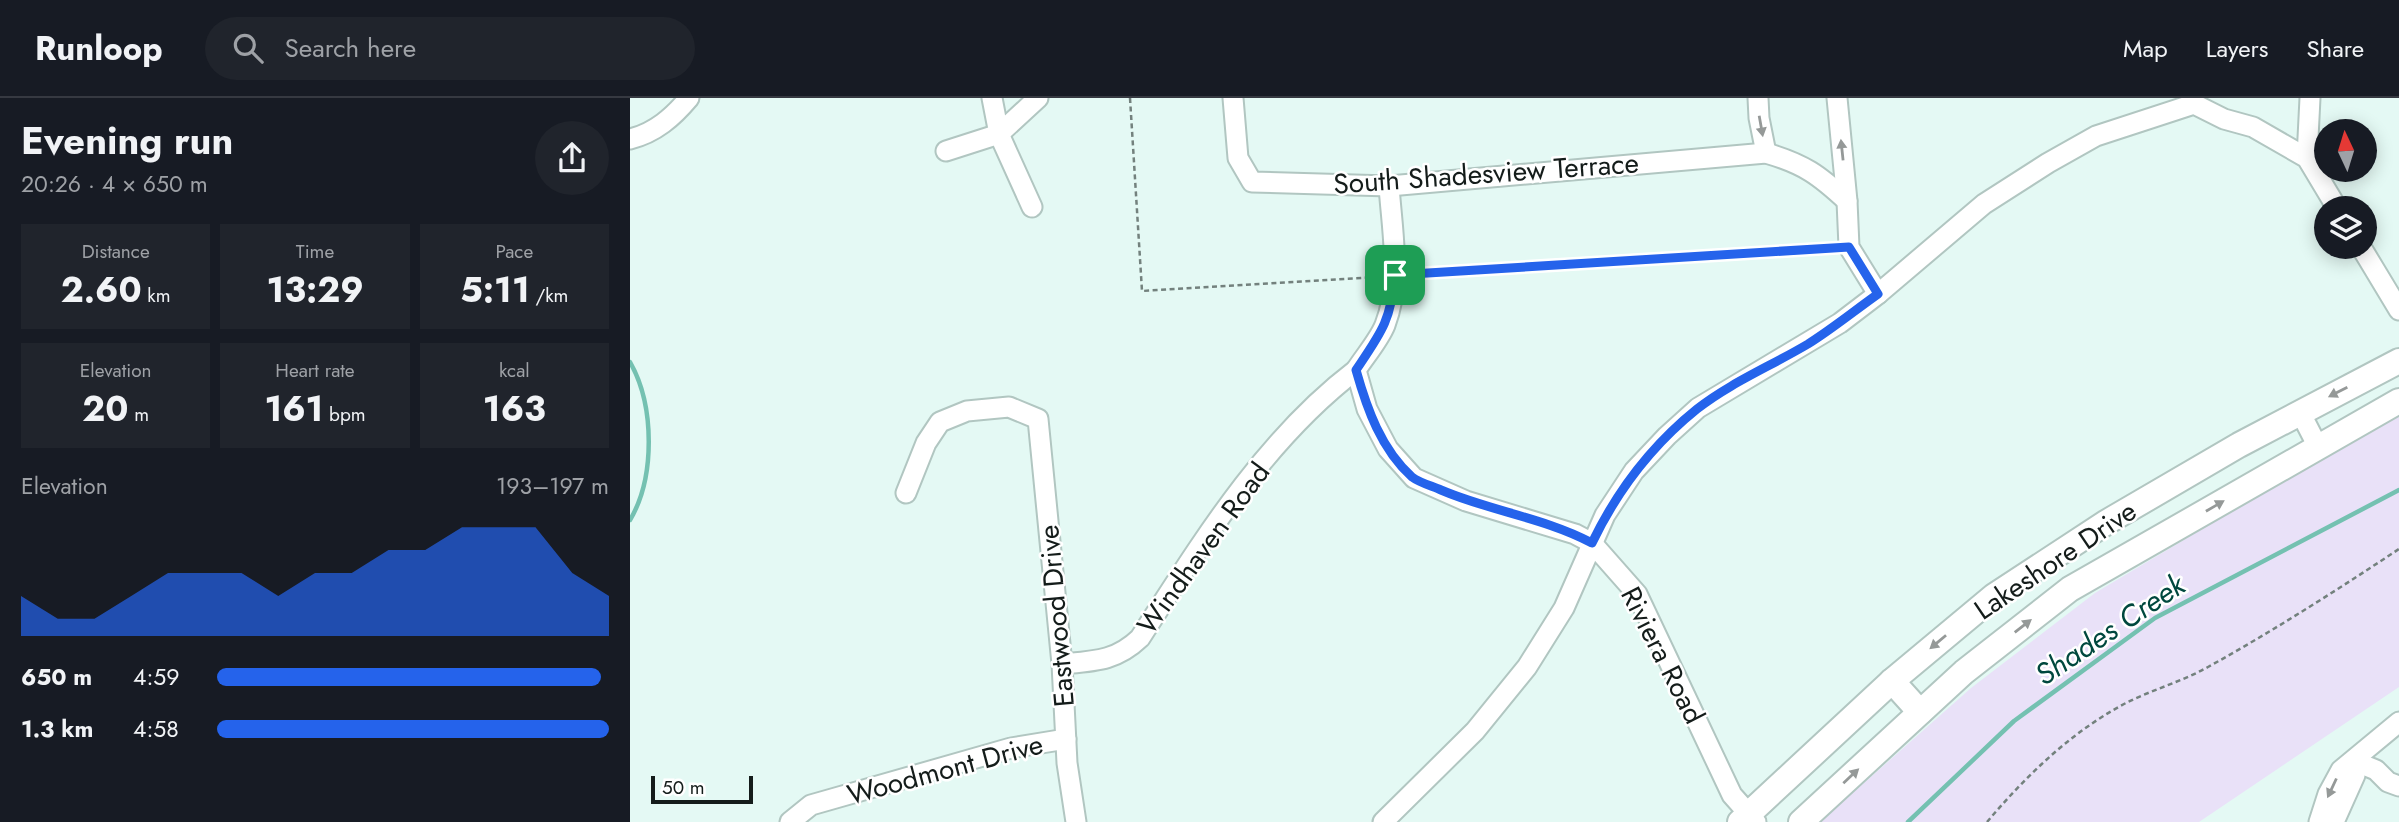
<!DOCTYPE html>
<meta charset="utf-8">
<style>
body{margin:0;font-family:Jost,sans-serif;background:#20242c;color:#f1f3f6;height:100vh;display:flex;flex-direction:column;font-size:26px;white-space:nowrap}
*{box-sizing:border-box;margin:0}
p{font-size:23px;color:#9ea1a6}
.icon{flex:none;width:38px;height:38px;fill:none;stroke:currentColor;stroke-width:2;stroke-linecap:round;stroke-linejoin:round}
.map{position:relative;flex:1;overflow:hidden}
.panel{display:flex;flex-direction:column;background:#171b24;width:630px}
.panel>*{flex:none}
.needle{width:46px;rotate:356deg}
.fabs{position:absolute;left:1684px;top:21px;display:grid;gap:14px}
.fabs a{display:grid;place-items:center;width:63px;height:63px;border-radius:50%;background:#171b24;box-shadow:0 4px 18px #0003;font-size:35px}
.scale{position:absolute;left:21px;bottom:18px;width:102px;box-sizing:border-box;padding-left:7px;border:4px solid #141c1a;border-top:0;font-size:19px;line-height:24px;white-space:nowrap;color:#141c1a;-webkit-text-stroke:5px #fff;paint-order:stroke}
.pin{position:absolute;display:grid;place-items:center;width:60px;height:60px;color:#fff;margin:-30px;border-radius:14px;box-shadow:0 4px 10px #0006}
.round{display:grid;place-items:center;flex:none;width:74px;height:74px;border-radius:37px;background:#20242c}
.overview{display:flex;align-items:center;justify-content:space-between;height:119px;padding:0 21px}
h1{font-size:38px;font-weight:700;line-height:52px}
.metrics{display:grid;grid-template-columns:repeat(3,1fr);gap:10px;height:119px;padding:7px 21px}
.metrics div{display:grid;align-content:center;border-radius:0px;background:#20242c;text-align:center}
.metrics b{font-size:35px;font-weight:700}
.metrics small{font-size:19px;font-weight:400}
.metrics p{font-size:19px}
.chart{height:196px;padding:14px 21px}
.chart p{display:flex;justify-content:space-between}
.chart svg{width:100%;height:126px;margin-top:7px;fill:#2563eb;opacity:.7}
ul{padding:0 21px;list-style:none;font-size:23px}
li{display:grid;grid-template-columns:112px 84px 1fr;align-items:center;height:52px}
li i{height:18px;border-radius:9px;background:#2563eb}
header{display:flex;align-items:center;gap:42px;box-sizing:border-box;height:98px;padding:0 35px;background:#171b24;border-bottom:2px solid #363941}
header strong{font-size:33px}
nav{display:flex;gap:38px;margin-inline-start:auto;font-size:24px}
.search{width:490px;height:63px;background:#20242c;display:flex;align-items:center;gap:18px;box-sizing:border-box;padding:0 24px;border-radius:38px;color:#9ea1a6;font-size:26px}
main{display:flex;flex:1;min-height:0}
.map>svg:first-child{display:block}
.green{fill:#e9e1f8}
.lines{fill:none;stroke-linecap:round;stroke-linejoin:round}
.stream{stroke:#74c1b1;stroke-width:4.5}
.minor-casing{stroke:#b1c6c1;stroke-width:23}
.major-casing{stroke:#b1c6c1;stroke-width:28}
.path{stroke:#73817d;stroke-width:2.5;stroke-dasharray:5 3.5;stroke-linecap:butt}
.minor{stroke:#fff;stroke-width:19}
.major{stroke:#fff;stroke-width:24}
.oneway{fill:#959998}
.route-casing{stroke:#fff;stroke-width:14}
.route{stroke:#2563eb;stroke-width:9}
.labels{text-anchor:middle;stroke-width:5;stroke-linejoin:round;paint-order:stroke}
.street-label{font-size:28px;fill:#141c1a;stroke:#fff}
.water-label{font-size:30px;font-style:italic;fill:#00483e;stroke:#fff}
</style>
<header>
<strong>Runloop</strong>
<div class="search"><svg class="icon" aria-label="search" viewBox="0 0 24 24"><circle cx="10" cy="10" r="6"/><path d="M15 15l6 6"/></svg>Search here</div>
<nav><a>Map</a><a>Layers</a><a>Share</a></nav>
</header>
<main>
<section class="panel">
<div class="overview"><div><h1>Evening run</h1><p>20:26 · 4 × 650 m</p></div><a class="round"><svg class="icon" aria-label="share" viewBox="0 0 24 24"><path d="M12 15V3M7 8l5-5 5 5M5 13v7h14v-7"/></svg></a></div>
<div class="metrics">
<div><p>Distance</p><b>2.60<small> km</small></b></div>
<div><p>Time</p><b>13:29</b></div>
<div><p>Pace</p><b>5:11<small> /km</small></b></div>
</div>
<div class="metrics">
<div><p>Elevation</p><b>20<small> m</small></b></div>
<div><p>Heart rate</p><b>161<small> bpm</small></b></div>
<div><p>kcal</p><b>163</b></div>
</div>
<div class="chart"><p><span>Elevation</span>193–197 m</p>
<svg viewBox="0 0 160 44" preserveAspectRatio="none"><path d="M0 44V30L10 38L20 38L30 30L40 22L50 22L60 22L70 30L80 22L90 22L100 14L110 14L120 6L130 6L140 6L150 22L160 30V44z"/></svg>
</div>
<ul>
<li><b>650 m</b>4:59<i style="width:98%"></i></li>
<li><b>1.3 km</b>4:58<i style="width:100%"></i></li>
</ul>
</section>
<div class="map">
<svg width="1769" height="724" viewBox="0 0 1769 724">
<rect width="100%" height="100%" fill="#e4f9f4"/>
<polygon class="green" points="1769,318 1769,589 1569,724 1190,724 1341,590 1465,495 1718,344"/>
<g class="lines">
<g class="stream">
<path d="M0,264c25,44 25,116 0,158"/>
<polyline points="1278,724 1384,623 1525,520 1769,392"/>
</g>
<defs>
<g id="minor">
<polyline points="362,0 369,36 402,109"/>
<path d="M603,0l5,60 14,24 137,4 377,-33c38,11 53,22 81,48"/>
<polyline points="1128,0 1129,20 1136,55"/>
<polyline points="1207,0 1217,103 1219,149 1248,196"/>
<path d="M0,41c25,-6 43,-22 59,-41"/>
<polyline points="316,53 369,36 408,0"/>
<polyline points="1677,60 1680,0"/>
<path d="M759,88c3,45 13,95 -4,139 -6,15 -20,31 -29,45l11,39 21,40 26,29 52,23 109,33 17,9 45,51 95,201 24,27"/>
<polyline points="1731,149 1769,212"/>
<polyline points="1670,314 1688,349"/>
<polyline points="276,395 296,345 310,324 337,313 379,309 408,321 432,566 437,665 446,724"/>
<path d="M432,566c33,-3 54,-3 78,-26 62,-96 124,-198 216,-268"/>
<polyline points="1724,663 1746,672 1758,684 1769,688"/>
<polyline points="160,724 181,707 381,650 436,641"/>
<polyline points="753,724 845,633 897,569 934,510 975,417 1004,373 1037,338 1068,310 1210,225 1248,196 1354,106 1418,65 1466,38 1564,6 1594,21 1623,29 1677,60 1707,110"/>
<polyline points="1689,724 1698,696 1711,672 1769,624"/>
<polyline points="1704,724 1725,677 1724,663"/>
</g>
<g id="major">
<polyline points="1262,583 1290,614"/>
<polyline points="1110,724 1262,583 1364,498 1477,424 1609,347 1769,263"/>
<polyline points="1171,724 1334,574 1440,491 1769,303"/>
</g>
</defs>
<use href="#minor" class="minor-casing"/>
<use href="#major" class="major-casing"/>
<g class="path">
<polyline points="500,0 512,193 747,179"/>
<polyline points="782,176 1205,150"/>
<path d="M1357,724c39,-46 83,-89 137,-118 27,-14 57,-22 84,-37 65,-36 129,-77 191,-118"/>
</g>
<use href="#minor" class="minor"/>
<use href="#major" class="major"/>
</g>
<defs><path id="oneway-solid" d="M-6-.8H1V-3.2L6.5 0L1 3.2V.8H-6Z" transform="scale(1.75)"/></defs>
<g class="oneway">
<use href="#oneway-solid" transform="translate(1131 28) rotate(80)"/>
<use href="#oneway-solid" transform="translate(1212 52) rotate(-96)"/>
<use href="#oneway-solid" transform="translate(1708 294) rotate(153)"/>
<use href="#oneway-solid" transform="translate(1585 408) rotate(-30)"/>
<use href="#oneway-solid" transform="translate(1393 528) rotate(-38)"/>
<use href="#oneway-solid" transform="translate(1308 544) rotate(140)"/>
<use href="#oneway-solid" transform="translate(1221 678) rotate(-43)"/>
<use href="#oneway-solid" transform="translate(1702 690) rotate(115)"/>
</g>
<g class="lines">
<defs>
<path id="route" d="M1219,149l29,47c-24,17 -46,35 -70,50 -37,22 -78,39 -111,65 -46,37 -80,82 -105,134 -47,-25 -102,-32 -151,-53 -9,-4 -21,-7 -29,-13 -31,-28 -45,-68 -56,-107 25,-37 35,-49 39,-95z"/>
</defs>
<use href="#route" class="route-casing"/>
<use href="#route" class="route"/>
</g>
<g class="labels">
<g class="street-label">
<text transform="translate(856 75) rotate(-4)" y="10">South Shadesview Terrace</text>
<text transform="translate(573 450) rotate(-54)" y="10">Windhaven Road</text>
<text transform="translate(1425 462) rotate(-34)" y="10">Lakeshore Drive</text>
<text transform="translate(426 518) rotate(-95)" y="10">Eastwood Drive</text>
<text transform="translate(1033 557) rotate(63)" y="10">Riviera Road</text>
<text transform="translate(315 671) rotate(-15)" y="10">Woodmont Drive</text>
</g>
<g class="water-label">
<text transform="translate(1480 532) rotate(-34)" y="10">Shades Creek</text>
</g>
</g>
</svg>
<div class="fabs">
<a><svg class="needle" viewBox="-14 -14 28 28"><path d="M0-13l5 13h-10z" fill="#e53935"/><path d="M0 13l5-13h-10z" fill="#9ea1a6"/></svg></a>
<a><svg class="icon" aria-label="layers" viewBox="0 0 24 24"><path d="M12 4l9 5-9 5-9-5zM3 14l9 5 9-5"/></svg></a>
</div>
<div class="scale">50 m</div>
<div class="pin" style="left:765px;top:177px;background:#1e9e55"><svg class="icon" aria-label="arrive" viewBox="0 0 24 24"><path d="M6 21V4h12l-3 4 3 4H6"/></svg></div>
</div>
</main>
